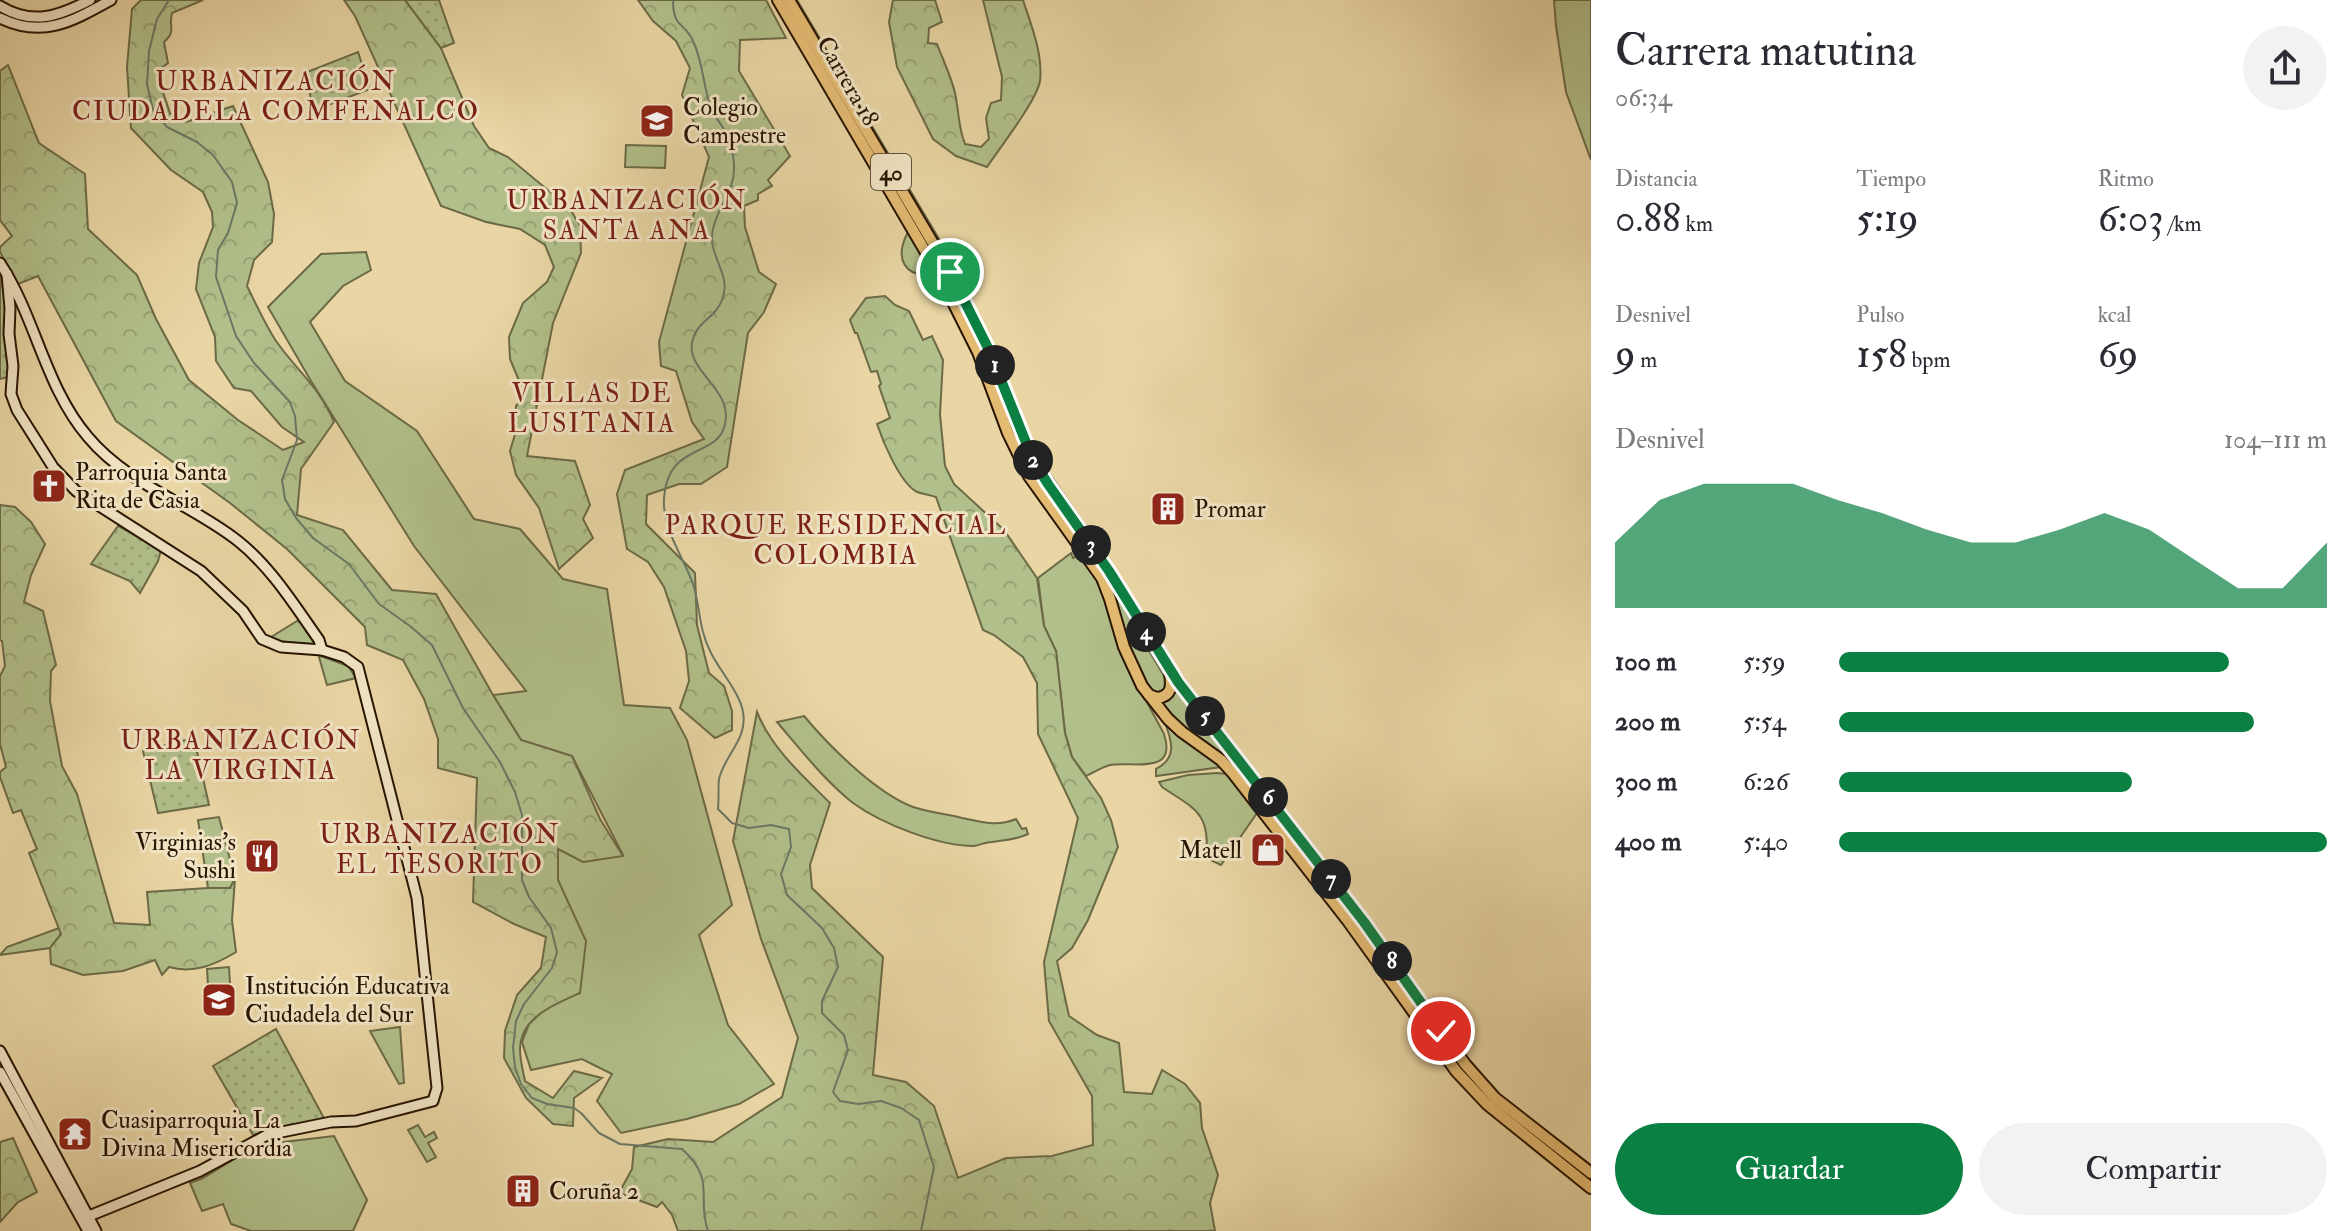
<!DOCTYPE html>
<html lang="es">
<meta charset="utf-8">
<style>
body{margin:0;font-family:"IM FELL Double Pica",serif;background:#f2f2f3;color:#2b2b33;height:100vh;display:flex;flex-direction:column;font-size:30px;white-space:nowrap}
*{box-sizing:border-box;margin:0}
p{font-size:26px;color:#7c7c81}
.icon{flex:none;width:44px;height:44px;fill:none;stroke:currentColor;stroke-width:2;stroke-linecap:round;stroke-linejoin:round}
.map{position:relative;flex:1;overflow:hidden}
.drawer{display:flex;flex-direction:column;background:#fff;width:760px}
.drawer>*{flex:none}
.pin{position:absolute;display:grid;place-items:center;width:68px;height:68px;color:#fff;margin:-34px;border:4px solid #fff;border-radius:50%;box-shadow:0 2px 8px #0007}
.km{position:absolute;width:40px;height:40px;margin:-20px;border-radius:50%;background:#222;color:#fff;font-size:22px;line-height:40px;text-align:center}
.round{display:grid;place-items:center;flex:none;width:84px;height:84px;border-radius:42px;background:#f2f2f3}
.overview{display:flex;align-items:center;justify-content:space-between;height:136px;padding:0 24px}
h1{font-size:44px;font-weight:600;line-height:60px}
.metrics{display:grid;grid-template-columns:repeat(3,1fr);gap:12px;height:136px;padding:8px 24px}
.metrics div{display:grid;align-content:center}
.metrics b{font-size:40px;font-weight:600}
.metrics small{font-size:22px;font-weight:400}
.metrics p{font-size:22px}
.chart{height:224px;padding:16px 24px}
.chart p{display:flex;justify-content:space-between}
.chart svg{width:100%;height:144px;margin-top:8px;fill:#0b8043;opacity:.7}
.action{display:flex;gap:16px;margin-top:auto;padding:16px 24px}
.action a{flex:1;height:92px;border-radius:48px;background:#0b8043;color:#fff;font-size:32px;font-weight:600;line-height:92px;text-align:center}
.action a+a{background:#f2f2f3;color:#2b2b33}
ul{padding:0 24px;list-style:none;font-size:26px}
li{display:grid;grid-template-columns:128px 96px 1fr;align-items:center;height:60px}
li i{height:20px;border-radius:10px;background:#0b8043}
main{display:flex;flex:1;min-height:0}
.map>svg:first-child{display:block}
.green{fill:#b1bf8a;stroke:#6c6a46;stroke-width:2}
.forest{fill:url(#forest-crowns);stroke:#6c6a46;stroke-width:2}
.park{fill:url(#park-dots);stroke:#6c6a46;stroke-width:2}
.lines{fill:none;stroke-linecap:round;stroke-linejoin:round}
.stream{stroke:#6b7764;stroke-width:2}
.secondary-casing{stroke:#281402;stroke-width:13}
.primary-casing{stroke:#281402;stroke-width:14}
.secondary{stroke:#f1e4c4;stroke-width:9}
.primary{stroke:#e4bb72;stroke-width:10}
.route-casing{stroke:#fff;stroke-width:16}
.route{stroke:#0b8043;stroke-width:10}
.labels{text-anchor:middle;stroke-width:6;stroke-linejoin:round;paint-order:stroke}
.shield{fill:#f1e4c4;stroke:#64523c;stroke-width:2}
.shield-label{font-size:22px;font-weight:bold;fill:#281402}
.street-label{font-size:24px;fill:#281402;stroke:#f1e4c4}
.poi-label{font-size:24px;fill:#281402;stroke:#f1e4c4;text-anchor:start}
.neighbourhood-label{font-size:26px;letter-spacing:2px;fill:#7a1f14;stroke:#f1e4c4}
</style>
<main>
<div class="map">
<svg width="1591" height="1231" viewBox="0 0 1591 1231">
<defs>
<pattern id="forest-crowns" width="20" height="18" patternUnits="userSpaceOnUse" patternTransform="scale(2)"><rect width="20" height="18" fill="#b1bf8a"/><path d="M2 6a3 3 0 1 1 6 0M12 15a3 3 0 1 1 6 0" fill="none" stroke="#98a375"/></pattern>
<pattern id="park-dots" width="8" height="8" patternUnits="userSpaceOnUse" patternTransform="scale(2)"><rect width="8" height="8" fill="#b1bf8a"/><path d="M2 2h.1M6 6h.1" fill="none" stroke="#98a375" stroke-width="1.8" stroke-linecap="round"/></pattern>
</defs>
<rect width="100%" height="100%" fill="#e9d6a4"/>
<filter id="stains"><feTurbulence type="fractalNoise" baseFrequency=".0025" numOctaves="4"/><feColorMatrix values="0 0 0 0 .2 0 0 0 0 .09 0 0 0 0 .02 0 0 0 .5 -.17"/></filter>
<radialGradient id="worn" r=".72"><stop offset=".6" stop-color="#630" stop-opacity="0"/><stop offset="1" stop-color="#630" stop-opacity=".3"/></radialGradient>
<g class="green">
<polygon points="794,0 797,0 945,249 942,248"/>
<polygon points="1554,0 1591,0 1591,160 1566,92 1556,26"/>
<polygon points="626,145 666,146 665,168 625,167"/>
<path d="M908,232l27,42c-31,5 -41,-16 -27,-42z"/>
<polygon points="366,252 371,270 343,286 310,322 345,381 417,431 474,519 520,529 563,579 607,589 624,705 670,708 687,740 732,905 699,935 728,1025 774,1084 739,1104 687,1119 621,1133 597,1101 612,1074 582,1059 531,1070 522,1042 529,1024 546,1008 567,904 558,880 558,848 583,862 623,855 572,756 521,740 493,695 526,691 414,546 311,381 268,307 321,254"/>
<path d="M1071,553l2,5 7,-3 21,32 25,76 38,71c14,42 -32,27 -54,31 -8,2 -17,8 -24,11l-14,-19 -7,-24 -9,-82 -12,-25 -6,-48z"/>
<path d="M1113,593l3,2 51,86v10l-13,3c-21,-31 -31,-67 -41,-101z"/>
<polygon points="297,621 300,622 315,644 314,645 280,641 271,637"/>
<polygon points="321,656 348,666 356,678 327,685 319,657"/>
<polygon points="1173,686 1231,758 1225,757 1184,728 1159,701"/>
<path d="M804,716c25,30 72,77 109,91 15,5 33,7 49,11 19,4 35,9 54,1l6,10 4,-1 2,6c-12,6 -23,6 -36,8 -6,0 -12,3 -18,4 -36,0 -92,-22 -121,-43 -29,-23 -52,-53 -76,-81z"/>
<path d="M1164,720l57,47 -65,9v-7c23,-12 15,-30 8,-49z"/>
<path d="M1217,773l11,1 29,39 -36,52 -15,-7c5,-45 -11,-49 -44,-71l-3,-5 29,-7z"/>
<polygon points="219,817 235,879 230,888 208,888 198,820"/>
<polygon points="1344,901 1462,1066 1591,1176 1591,1180 1489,1101 1460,1069 1340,904"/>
<polygon points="59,928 61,934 50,948 0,955 7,947"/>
<polygon points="229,967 231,999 209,1002 207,969"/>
<polygon points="400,1027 404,1083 399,1084 370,1031"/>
<polygon points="418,1125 425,1137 434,1132 437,1138 428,1143 436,1157 427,1162 408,1130"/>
<polygon points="334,1136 367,1200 353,1231 251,1231 231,1224 223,1204 202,1211 190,1183 203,1178 257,1145"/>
</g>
<g class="forest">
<path d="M141,0h62l-31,13c-4,15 5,17 -8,29l4,21 -12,9 14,41 16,9 47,-16 35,76 6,32 -2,28 -18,18 -7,26c9,18 18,38 29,55 21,30 43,45 58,81l-33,47 -4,46 46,15 49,60 44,4 57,101 28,45 51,16 28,63 23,37 -40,6 -25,-13v31l28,61 -6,52c-25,11 -60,24 -60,57 0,10 3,21 5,31l28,17 21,-27 28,7 -28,20 -1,28 -20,-2 -27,-26 -22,-40 1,-27 12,-36 24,-27 5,-31 -32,-13 -41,-22 4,-124 -39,-10v-29l-14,-40 -21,-39 -36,-15 -2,-18 -78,-78 -57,-46 -114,-82 -78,-145 -20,8 -18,-32v-5l12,-11 -12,-16v-149l8,-6 31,78 46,31 3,55 49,46 19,44 33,61 49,40 45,30 21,-8 -22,-15 -31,-36 -17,-3 -18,-27 -1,-24 -19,-48 3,-26 14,-36 -1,-15 -9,-20 -32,-22 -40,-42 -4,-61 5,-58z"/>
<polygon points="344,0 405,0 441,48 474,126 489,148 508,157 549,191 566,202 580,226 581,253 553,323 527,456 575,461 590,505 583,519 593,538 559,569 539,508 516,475 510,451 516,431 516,406 525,395 510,359 509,337 523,303 547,282 554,267 545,245 520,229 486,222 441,206 355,16"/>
<polygon points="638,0 766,0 786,38 740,40 739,71 790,156 768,180 772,186 758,194 758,200 744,206 745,227 759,272 776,284 764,312 748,333 727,467 701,484 679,484 647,495 646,524 695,573 697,625 709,673 724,686 732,711 732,730 715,738 680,708 689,681 686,651 664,587 648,562 627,549 617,494 625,470 704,439 692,422 676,371 661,366 659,342 709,157 682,95 690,68 676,41 653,21"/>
<path d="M893,0h42l7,22 -13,6 -1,15 9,1c6,16 14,32 18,49 4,18 3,34 10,51l16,3 8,-8 -3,-21 5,-15 10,-3 1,-23 -19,-77h40c8,25 20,53 17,81 -3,19 -41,68 -53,86l-31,-11 -23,-17 -36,-72 -8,-45z"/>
<path d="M885,296l10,9 14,6 14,29 9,-4 11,24 -3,54 5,52 9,18 50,46 33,48 7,48 12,25 9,82 7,24 29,41 10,22 7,27 -30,73 -16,28 -15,13 12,55 28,19 22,8 5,49 28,2 10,-24 23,14 15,19 2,25 16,47 -8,28 5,28h-537l-6,-16 -10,-13 -5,5 -38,-14 13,-24 2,-22 34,-8 45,3 69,-45 16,-59 -37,-99 -28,-98 24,-129c15,37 45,63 73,91l-20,62 2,23 71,69 -10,118 33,7 28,24 24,72 48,-20 46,-2 41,-11 -1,-49 -43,-75 -5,-59 34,-144 -40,-84 -1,-51 -14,-26 -29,-22 -11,-5 -47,-133c-6,-2 -13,-3 -19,-5 -17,-9 -34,-50 -40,-68l13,-6 -11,-32 2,-2 -4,-13 -6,1 -14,-39h-2l-5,-13 16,-22z"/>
<path d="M0,505l15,2 16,15 14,22 -14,31 -7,27 19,9 13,54 -5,6 -1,30 12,65 15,28 37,129 36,2 -3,-33 61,-4h22l5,-9 -3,41 4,32c-21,13 -43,22 -67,15l-7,8 -7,-15 -32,11 -40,4 -32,-11 -1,-16 11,-14 -32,-81 8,-4 -16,-39 -8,3 -13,-36v-5l6,-5 -6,-23v-68l5,-10 -3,-25 -2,-1z"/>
<polygon points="13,1138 37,1192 18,1202 0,1222 0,1142"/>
</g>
<g class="park">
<polygon points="405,0 439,0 454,43 441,48"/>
<polygon points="358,52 370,89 312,111 310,93 302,74"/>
<path d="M0,275c8,32 11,69 8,102l-8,2z"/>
<polygon points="118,526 161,550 158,561 140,593 130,581 91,564"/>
<polygon points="194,738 209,805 158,813 143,751"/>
<polygon points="276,1029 325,1120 253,1135 213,1066"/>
</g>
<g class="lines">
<g class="stream">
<path d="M169,0l-12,19 -8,32 -2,33 6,26 14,17 30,15 16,13 19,27 5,21 -9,30 -10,17 -2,27 20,59 18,27 36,39 5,14 2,24 -15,40 3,19 11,19 17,20 36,26 30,40 31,22 22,19 31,63 37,54 15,30 7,23v65l7,17 22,31 6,24 -5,16 -28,36 -8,17 -3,27 2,19 6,17 11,14 15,6 27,4 7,5 18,20 21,11 62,5c35,32 14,47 26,82"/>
<path d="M673,0c0,29 12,22 20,41 10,21 10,43 17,64 3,10 10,17 15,26 5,9 9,25 9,35 2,27 -24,49 -22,75 2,21 19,37 10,59 -7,19 -26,21 -30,43 -5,29 41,46 33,81 -7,35 -57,17 -61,74 -2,31 19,58 29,86 8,25 5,44 18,69 9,18 29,40 32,59 5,27 -18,42 -24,67 -1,9 0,20 -1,30l14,14 17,5 22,-3 18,4 2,18 -10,27 6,21 35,33 12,20 4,19 -16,34v12l22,22 4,15 -15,42 7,9 18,3 23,-3 20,7 18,12 15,47 -13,64"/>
</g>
<defs>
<g id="secondary">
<path d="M0,6c33,20 59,10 90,-6"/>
<path d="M0,18c43,21 73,3 111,-18"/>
<path d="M0,263c36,55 45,124 88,174 40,48 102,66 150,104 33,26 57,65 81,99l3,10"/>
<polyline points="7,274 10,308 9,334 13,366 11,394 17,410 53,467 76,491 201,571 243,611 262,639 281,647 322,650 344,657 358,667 417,898 437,1088 433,1101 356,1121 331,1122 267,1135 200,1171 89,1216"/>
<polyline points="0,1051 96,1231"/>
<polyline points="0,1072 88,1231"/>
</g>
<g id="primary">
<polyline points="778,0 941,278 978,352 1008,433 1029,476 1102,578 1110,599 1124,647 1142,686 1168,719 1182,732 1221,760 1232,772 1348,921 1456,1071 1487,1104 1591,1188"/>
<polyline points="789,0 950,272 989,350 1033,460 1109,571 1169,669 1364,922 1465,1064 1495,1098 1591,1173"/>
<path d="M1149,695l8,3c15,-2 15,-12 13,-24"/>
</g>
</defs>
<use href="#secondary" class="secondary-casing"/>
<use href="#primary" class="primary-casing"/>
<use href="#secondary" class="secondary"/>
<use href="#primary" class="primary"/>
</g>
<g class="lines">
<defs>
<polyline id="route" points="950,272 989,350 1033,460 1048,484 1109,571 1178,682 1364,922 1441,1031"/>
</defs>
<use href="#route" class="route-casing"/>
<use href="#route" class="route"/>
</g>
<defs>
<symbol id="school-square" viewBox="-11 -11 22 22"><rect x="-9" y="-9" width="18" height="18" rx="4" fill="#8f2418" stroke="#f1e4c4"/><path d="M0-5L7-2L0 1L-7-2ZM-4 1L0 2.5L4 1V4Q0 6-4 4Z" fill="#fff"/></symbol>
<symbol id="church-square" viewBox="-11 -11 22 22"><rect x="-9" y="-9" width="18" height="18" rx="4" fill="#8f2418" stroke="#f1e4c4"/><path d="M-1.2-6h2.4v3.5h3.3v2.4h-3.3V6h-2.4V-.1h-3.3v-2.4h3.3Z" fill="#fff"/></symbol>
<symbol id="building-square" viewBox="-11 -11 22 22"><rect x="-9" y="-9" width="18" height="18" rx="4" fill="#8f2418" stroke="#f1e4c4"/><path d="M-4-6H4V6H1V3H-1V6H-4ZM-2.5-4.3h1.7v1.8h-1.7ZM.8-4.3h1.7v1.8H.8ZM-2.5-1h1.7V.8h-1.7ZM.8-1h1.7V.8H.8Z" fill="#fff"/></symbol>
<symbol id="shop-square" viewBox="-11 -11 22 22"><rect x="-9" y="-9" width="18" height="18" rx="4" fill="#8f2418" stroke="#f1e4c4"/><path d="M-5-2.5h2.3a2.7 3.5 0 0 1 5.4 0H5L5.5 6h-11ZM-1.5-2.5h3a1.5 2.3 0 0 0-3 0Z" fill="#fff"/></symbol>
<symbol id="restaurant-square" viewBox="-11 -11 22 22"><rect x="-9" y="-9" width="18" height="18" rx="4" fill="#8f2418" stroke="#f1e4c4"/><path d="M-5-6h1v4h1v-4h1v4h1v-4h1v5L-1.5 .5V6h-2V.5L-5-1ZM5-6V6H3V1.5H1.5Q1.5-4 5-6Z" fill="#fff"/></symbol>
<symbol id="university-square" viewBox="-11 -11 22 22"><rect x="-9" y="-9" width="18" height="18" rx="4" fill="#8f2418" stroke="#f1e4c4"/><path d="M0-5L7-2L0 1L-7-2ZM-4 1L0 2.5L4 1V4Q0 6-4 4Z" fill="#fff"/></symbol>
<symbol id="temple-square" viewBox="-11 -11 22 22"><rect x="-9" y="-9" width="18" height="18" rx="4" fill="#8f2418" stroke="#f1e4c4"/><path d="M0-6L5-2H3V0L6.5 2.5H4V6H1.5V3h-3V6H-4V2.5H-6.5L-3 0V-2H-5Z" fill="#fff"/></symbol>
</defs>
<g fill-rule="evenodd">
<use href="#school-square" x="637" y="101" width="40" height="40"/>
<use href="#church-square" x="29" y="466" width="40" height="40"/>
<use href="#building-square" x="1148" y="489" width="40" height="40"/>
<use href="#shop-square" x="1248" y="830" width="40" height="40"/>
<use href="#restaurant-square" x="242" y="836" width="40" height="40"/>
<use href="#university-square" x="199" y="980" width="40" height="40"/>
<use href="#temple-square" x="55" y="1114" width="40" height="40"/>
<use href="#building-square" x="503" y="1171" width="40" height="40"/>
</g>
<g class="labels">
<rect class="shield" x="871" y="154" width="40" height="36" rx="6"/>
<g class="shield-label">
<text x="891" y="180">40</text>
</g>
<g class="street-label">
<text transform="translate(848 81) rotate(60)" y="8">Carrera 18</text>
</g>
<g class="poi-label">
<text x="683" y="115">Colegio<tspan x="683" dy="28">Campestre</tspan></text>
<text x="75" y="480">Parroquia Santa<tspan x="75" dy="28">Rita de Casia</tspan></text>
<text x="1194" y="517">Promar</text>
<text x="236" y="850" text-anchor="end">Virginias's<tspan x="236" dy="28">Sushi</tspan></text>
<text x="1242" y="858" text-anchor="end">Matell</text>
<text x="245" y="994">Institución Educativa<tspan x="245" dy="28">Ciudadela del Sur</tspan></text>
<text x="101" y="1128">Cuasiparroquia La<tspan x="101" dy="28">Divina Misericordia</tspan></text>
<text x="549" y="1199">Coruña 2</text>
</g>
<g class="neighbourhood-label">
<text x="276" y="90">URBANIZACIÓN<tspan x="276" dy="30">CIUDADELA COMFENALCO</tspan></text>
<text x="627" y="209">URBANIZACIÓN<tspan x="627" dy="30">SANTA ANA</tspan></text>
<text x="592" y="402">VILLAS DE<tspan x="592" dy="30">LUSITANIA</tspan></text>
<text x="836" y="534">PARQUE RESIDENCIAL<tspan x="836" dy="30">COLOMBIA</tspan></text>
<text x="241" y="749">URBANIZACIÓN<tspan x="241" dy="30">LA VIRGINIA</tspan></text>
<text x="440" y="843">URBANIZACIÓN<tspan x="440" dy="30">EL TESORITO</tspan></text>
</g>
</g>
<rect width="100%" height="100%" filter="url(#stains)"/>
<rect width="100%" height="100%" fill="url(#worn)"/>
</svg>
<div class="pin" style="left:950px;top:272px;background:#1e9e55"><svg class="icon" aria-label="arrive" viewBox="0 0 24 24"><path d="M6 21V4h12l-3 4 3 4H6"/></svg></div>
<div class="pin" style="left:1441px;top:1031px;background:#d93025"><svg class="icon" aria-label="check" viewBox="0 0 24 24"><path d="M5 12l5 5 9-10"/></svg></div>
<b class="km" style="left:995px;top:365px">1</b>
<b class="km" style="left:1033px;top:460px">2</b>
<b class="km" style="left:1091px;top:545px">3</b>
<b class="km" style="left:1146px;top:632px">4</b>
<b class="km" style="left:1205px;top:716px">5</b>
<b class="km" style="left:1268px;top:797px">6</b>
<b class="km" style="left:1331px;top:879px">7</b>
<b class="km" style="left:1392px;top:961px">8</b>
</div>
<section class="drawer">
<div class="overview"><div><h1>Carrera matutina</h1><p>06:34</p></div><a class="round"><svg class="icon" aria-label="share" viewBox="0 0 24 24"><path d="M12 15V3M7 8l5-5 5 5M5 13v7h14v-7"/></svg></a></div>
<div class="metrics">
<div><p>Distancia</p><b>0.88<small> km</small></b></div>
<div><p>Tiempo</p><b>5:19</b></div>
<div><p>Ritmo</p><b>6:03<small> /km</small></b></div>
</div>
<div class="metrics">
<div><p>Desnivel</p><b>9<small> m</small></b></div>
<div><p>Pulso</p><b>158<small> bpm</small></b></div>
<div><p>kcal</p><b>69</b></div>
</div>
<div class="chart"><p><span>Desnivel</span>104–111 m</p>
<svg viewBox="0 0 160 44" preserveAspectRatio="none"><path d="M0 44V24L10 11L20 6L30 6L40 6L50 11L60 15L70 20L80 24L90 24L100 20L110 15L120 20L130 29L140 38L150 38L160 24V44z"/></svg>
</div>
<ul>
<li><b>100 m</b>5:59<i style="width:80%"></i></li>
<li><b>200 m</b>5:54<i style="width:85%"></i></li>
<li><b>300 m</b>6:26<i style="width:60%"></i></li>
<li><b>400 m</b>5:40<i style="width:100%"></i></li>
</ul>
<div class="action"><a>Guardar</a><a>Compartir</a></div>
</section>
</main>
